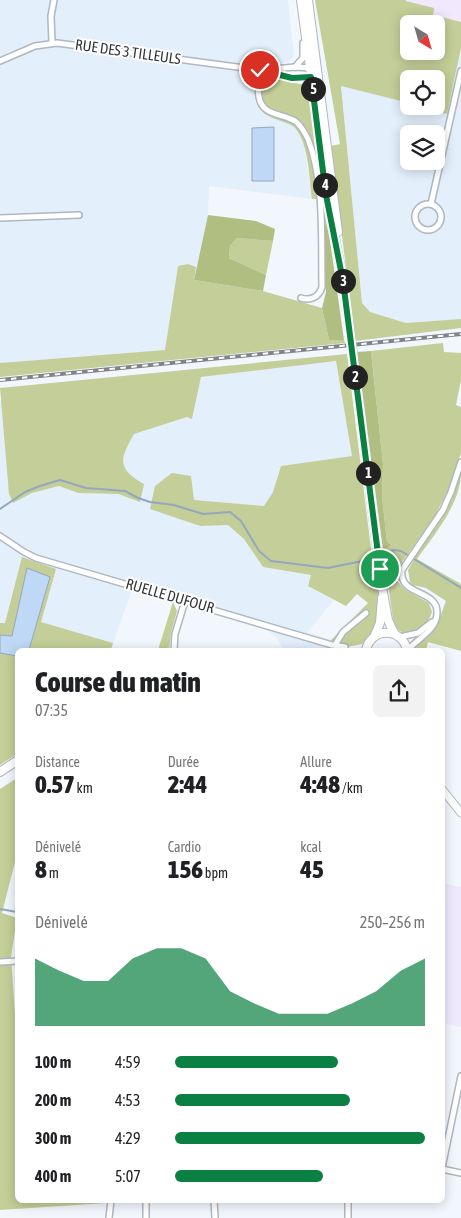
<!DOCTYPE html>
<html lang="fr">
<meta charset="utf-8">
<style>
body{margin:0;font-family:"Asap Condensed",sans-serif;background:#f2f2f2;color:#202124;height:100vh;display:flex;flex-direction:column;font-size:19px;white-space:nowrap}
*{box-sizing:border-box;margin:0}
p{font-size:16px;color:#757577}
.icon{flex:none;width:28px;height:28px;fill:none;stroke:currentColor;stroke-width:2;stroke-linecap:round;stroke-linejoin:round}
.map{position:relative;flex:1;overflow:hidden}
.panel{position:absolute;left:15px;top:648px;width:430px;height:555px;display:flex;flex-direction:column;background:#fff;border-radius:8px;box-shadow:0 2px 12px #0003}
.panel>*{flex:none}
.needle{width:32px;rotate:143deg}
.tools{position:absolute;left:400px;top:15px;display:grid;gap:10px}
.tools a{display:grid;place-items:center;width:45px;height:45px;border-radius:8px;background:#fff;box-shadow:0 2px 12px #0003;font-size:25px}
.pin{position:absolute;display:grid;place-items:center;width:42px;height:42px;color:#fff;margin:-21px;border:2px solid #fff;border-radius:50%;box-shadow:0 1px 5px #0007}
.km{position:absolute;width:25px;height:25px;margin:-12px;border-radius:50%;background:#222;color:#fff;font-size:14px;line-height:25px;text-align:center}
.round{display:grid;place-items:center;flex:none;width:52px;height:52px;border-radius:8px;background:#f2f2f2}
.head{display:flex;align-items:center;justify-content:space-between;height:85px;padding:0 20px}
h1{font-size:28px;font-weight:800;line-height:38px}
.metrics{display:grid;grid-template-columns:repeat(3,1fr);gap:8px;height:85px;padding:5px 20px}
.metrics div{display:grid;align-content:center}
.metrics b{font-size:25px;font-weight:800}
.metrics small{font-size:14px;font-weight:400}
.metrics p{font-size:14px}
.chart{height:140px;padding:10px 20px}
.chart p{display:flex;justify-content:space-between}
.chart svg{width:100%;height:90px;margin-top:5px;fill:#0b8043;opacity:.7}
ul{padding:0 20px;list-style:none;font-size:16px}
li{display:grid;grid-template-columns:80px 60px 1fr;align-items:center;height:38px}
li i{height:12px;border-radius:6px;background:#0b8043}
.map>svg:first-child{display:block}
.commercial{fill:#f2e8fd}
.built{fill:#e4effc;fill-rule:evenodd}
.education{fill:#efe9fe}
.green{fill:#c3ce98;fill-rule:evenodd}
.forest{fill:#b1be82}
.water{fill:#bed8f5;stroke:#94a7bd}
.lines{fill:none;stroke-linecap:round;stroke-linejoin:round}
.stream{stroke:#94a7bd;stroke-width:2}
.minor-casing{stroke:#afb7c0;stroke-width:8}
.secondary-casing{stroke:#afb7c0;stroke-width:9}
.primary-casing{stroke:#afb7c0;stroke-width:10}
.minor{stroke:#fff;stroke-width:5}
.secondary{stroke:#fff;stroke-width:7}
.primary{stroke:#fff;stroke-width:8}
.rail-casing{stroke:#808489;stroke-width:4}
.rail{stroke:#fff;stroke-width:2;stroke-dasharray:5.5;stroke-linecap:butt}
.primary-bridge-casing{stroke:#afb7c0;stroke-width:10;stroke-linecap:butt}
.primary-bridge{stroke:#fff;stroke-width:8}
.route-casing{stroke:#fff;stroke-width:10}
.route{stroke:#0b8043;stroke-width:6}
.labels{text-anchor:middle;stroke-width:4;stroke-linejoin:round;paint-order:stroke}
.street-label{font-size:15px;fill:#323539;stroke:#fff}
</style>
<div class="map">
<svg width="461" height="1218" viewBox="0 0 461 1218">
<rect width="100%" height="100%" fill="#f2f7fd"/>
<polygon class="commercial" points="406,0 461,0 461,22 432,15 434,8 406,1"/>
<g class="built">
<polygon points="0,0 288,0 294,56 288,62 271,65 253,62 255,102 294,127 299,134 304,144 312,199 209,186 208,215 196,267 188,264 178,266 165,350 0,363"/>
<path d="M461,48v271l-55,4 -36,-11 -8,-9 -21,-218 68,18v3h11l27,7zM409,134h27v27h-27z"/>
<polygon points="336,361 352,456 281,466 273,492 264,506 194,500 150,509 200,526 228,525 244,539 263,567 312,575 308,586 334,600 307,632 331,640 332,650 284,650 276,637 267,630 132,590 113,643 41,622 56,569 22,558 5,623 0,623 0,401 2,401 13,503 32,493 59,486 78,493 118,494 139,502 130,476 123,466 123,453 134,434 187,417 192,419 201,377"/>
</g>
<polygon class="education" points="442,883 461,887 461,1027 443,1023"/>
<g class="green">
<path d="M315,0h91v1l28,7 -1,7 28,7v26l-14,66 -27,-8h16v-27h-27v24l-68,-17 21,217 8,9 36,11 55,-4v9l-106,13 -24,-195 9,-2zM409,24h27v27h-27z"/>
<path d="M267,75l40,11 21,140 -5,-3 -1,-24h-10c-3,-21 -3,-55 -17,-71 -4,-4 -12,-6 -17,-8 -24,-8 -23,-20 -24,-42z"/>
<polygon points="237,238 273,241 266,275 229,258 230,246"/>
<polygon points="188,264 196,267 194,280 263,291 322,308 329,340 344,340 345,343 0,377 0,363 165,350 178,266"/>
<path d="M443,343l1,9 17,1v27l-5,25 5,2v46l-12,35 -15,30 -37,51 -1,11 10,10 23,13 3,9c-4,13 -15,20 -29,21l-6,-4 -4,-10 -10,-69 9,-5 -5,-3 -5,-45 1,-33 -12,-113z"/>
<path d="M347,354l24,195 8,50 -3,28 -14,17 -30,6 -1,-10 37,-37 -11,-9 -11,12 -38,-20 3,-11 -48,-8 -19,-28 -16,-14 -28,1 -50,-17 5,-23 17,-13 19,3 3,24 70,6 9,-14 8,-26 71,-10 -16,-95 -135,16 -9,42 -5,-2 -53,17c-14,25 -18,34 10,50l-4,18 -22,-8 -40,-1 -19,-7 -27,7 -19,10 -4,-9 -9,-106z"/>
<path d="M461,473c0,30 -27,62 -44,86l44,25v67l-33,-9 -2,8h-12l23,-25 9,-24 -20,-13 -13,-3 -3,-3 -2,-12 7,-13 30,-44z"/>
<polygon points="22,557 56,569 41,622 113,643 111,650 18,650 17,754 0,765 0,623 5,623"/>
<polygon points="173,602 177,611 171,633 169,650 158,650"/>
<polygon points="17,778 17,854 2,913 17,918 11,957 15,1014 18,1014 18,1200 107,1200 107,1203 0,1210 0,789"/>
</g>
<g class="forest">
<polygon points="208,215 256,221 275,229 273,241 237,238 230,246 229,258 266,275 263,291 194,280"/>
<polygon points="323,223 328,226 344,340 329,340 322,308 326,292"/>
<polygon points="371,351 383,464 382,497 387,542 392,545 383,550 357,352"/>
</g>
<g class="water">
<polygon points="274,127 274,181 252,181 252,128"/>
<polygon points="27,568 50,577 29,650 18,650 17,656 0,653 0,635 12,636"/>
</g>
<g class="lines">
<g class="stream">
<polyline points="0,509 25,492 40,486 60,480 86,488 125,491 138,498 150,502 174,505 203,514 230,512 241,521 259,551 271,561 328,568 367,560"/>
<polyline points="384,554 394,550 401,551 461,588"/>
<polyline points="0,909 17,912"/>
</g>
<defs>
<g id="minor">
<polyline points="52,43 51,16 54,0"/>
<polyline points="0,61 35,46 57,43 260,70 292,78 313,77"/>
<polyline points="295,67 303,58 303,43"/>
<path d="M260,70c-1,9 -3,18 -1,27 3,19 23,16 36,24 6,4 10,12 13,18 17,44 13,102 14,148 -3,10 -11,14 -21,11"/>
<polyline points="263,70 295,67 312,68"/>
<circle cx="428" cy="217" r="13"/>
<polyline points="431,204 461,71"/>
<polyline points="0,218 79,215"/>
<polyline points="0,536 24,552 36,558 332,645 345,647"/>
<polyline points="400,637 418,633 432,622"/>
<polyline points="335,645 343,632 366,613"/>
<polyline points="174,650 175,634 185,601"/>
<path d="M408,650c10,-12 29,-20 29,-37 1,-24 -39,-17 -35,-43l41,-60 8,-18 10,-30"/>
<polyline points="0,962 18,961"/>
<polyline points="442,1168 461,1076"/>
<polyline points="442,1169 461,1173"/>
<polyline points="214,1200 215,1218"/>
<polyline points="109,1218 111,1200"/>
<polyline points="146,1218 146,1200"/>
<polyline points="348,1218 348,1200"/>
</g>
<polyline id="secondary" points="442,789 461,813"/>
<g id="primary">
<polyline points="301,0 327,195 343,281 351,340"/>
<polyline points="308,0 338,232"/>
<polyline points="353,355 382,587 388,620 394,633"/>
<polyline points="375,635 380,623 382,598"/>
<path d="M366,650c5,-23 36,-23 41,0"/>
<polyline points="0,772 18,760"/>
</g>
</defs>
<use href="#minor" class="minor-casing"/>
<use href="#secondary" class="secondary-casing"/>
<use href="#primary" class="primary-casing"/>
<use href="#minor" class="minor"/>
<use href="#secondary" class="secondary"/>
<use href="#primary" class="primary"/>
<defs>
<polyline id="rail" points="0,380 461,334"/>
</defs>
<use href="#rail" class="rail-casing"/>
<use href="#rail" class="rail"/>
<defs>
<polyline id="primary-bridge" points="351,340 353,355"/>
</defs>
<use href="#primary-bridge" class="primary-bridge-casing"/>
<use href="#primary-bridge" class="primary-bridge"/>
</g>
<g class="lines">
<defs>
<polyline id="route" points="260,70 292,78 311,77 326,195 343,281 380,569"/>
</defs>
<use href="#route" class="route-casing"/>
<use href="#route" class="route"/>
</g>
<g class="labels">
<g class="street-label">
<text transform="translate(128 52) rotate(8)" y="5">RUE DES 3 TILLEULS</text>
<text transform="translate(170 596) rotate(16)" y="5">RUELLE DUFOUR</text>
</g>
</g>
</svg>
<div class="tools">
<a><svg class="needle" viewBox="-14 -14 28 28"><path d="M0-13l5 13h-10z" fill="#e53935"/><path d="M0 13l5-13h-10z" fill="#757577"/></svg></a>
<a><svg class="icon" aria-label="locate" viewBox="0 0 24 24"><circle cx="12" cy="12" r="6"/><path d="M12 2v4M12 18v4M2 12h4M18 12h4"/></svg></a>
<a><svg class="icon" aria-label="layers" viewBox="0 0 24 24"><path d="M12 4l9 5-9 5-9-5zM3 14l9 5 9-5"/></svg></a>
</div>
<div class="pin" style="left:380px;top:569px;background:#1e9e55"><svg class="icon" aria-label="arrive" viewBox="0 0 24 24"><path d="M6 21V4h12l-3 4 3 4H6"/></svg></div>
<div class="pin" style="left:260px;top:70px;background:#d93025"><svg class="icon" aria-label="check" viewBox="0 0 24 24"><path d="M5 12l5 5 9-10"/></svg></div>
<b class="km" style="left:368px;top:473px">1</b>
<b class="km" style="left:355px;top:377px">2</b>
<b class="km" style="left:343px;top:281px">3</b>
<b class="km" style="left:325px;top:185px">4</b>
<b class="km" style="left:313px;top:89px">5</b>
<section class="panel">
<div class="head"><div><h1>Course du matin</h1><p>07:35</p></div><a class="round"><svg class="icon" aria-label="share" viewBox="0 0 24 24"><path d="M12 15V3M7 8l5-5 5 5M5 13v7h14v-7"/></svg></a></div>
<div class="metrics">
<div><p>Distance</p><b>0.57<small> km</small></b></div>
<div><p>Durée</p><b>2:44</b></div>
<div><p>Allure</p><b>4:48<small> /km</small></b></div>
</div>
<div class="metrics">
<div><p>Dénivelé</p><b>8<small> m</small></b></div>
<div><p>Cardio</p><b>156<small> bpm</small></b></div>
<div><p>kcal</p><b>45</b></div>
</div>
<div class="chart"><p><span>Dénivelé</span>250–256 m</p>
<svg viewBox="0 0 160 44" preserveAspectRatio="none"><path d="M0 44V11L10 17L20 22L30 22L40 11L50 6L60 6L70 11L80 27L90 33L100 38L110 38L120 38L130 33L140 27L150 17L160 11V44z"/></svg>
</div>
<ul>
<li><b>100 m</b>4:59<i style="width:65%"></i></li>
<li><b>200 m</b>4:53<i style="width:70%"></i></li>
<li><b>300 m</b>4:29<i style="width:100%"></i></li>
<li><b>400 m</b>5:07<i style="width:59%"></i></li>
</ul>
</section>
</div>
